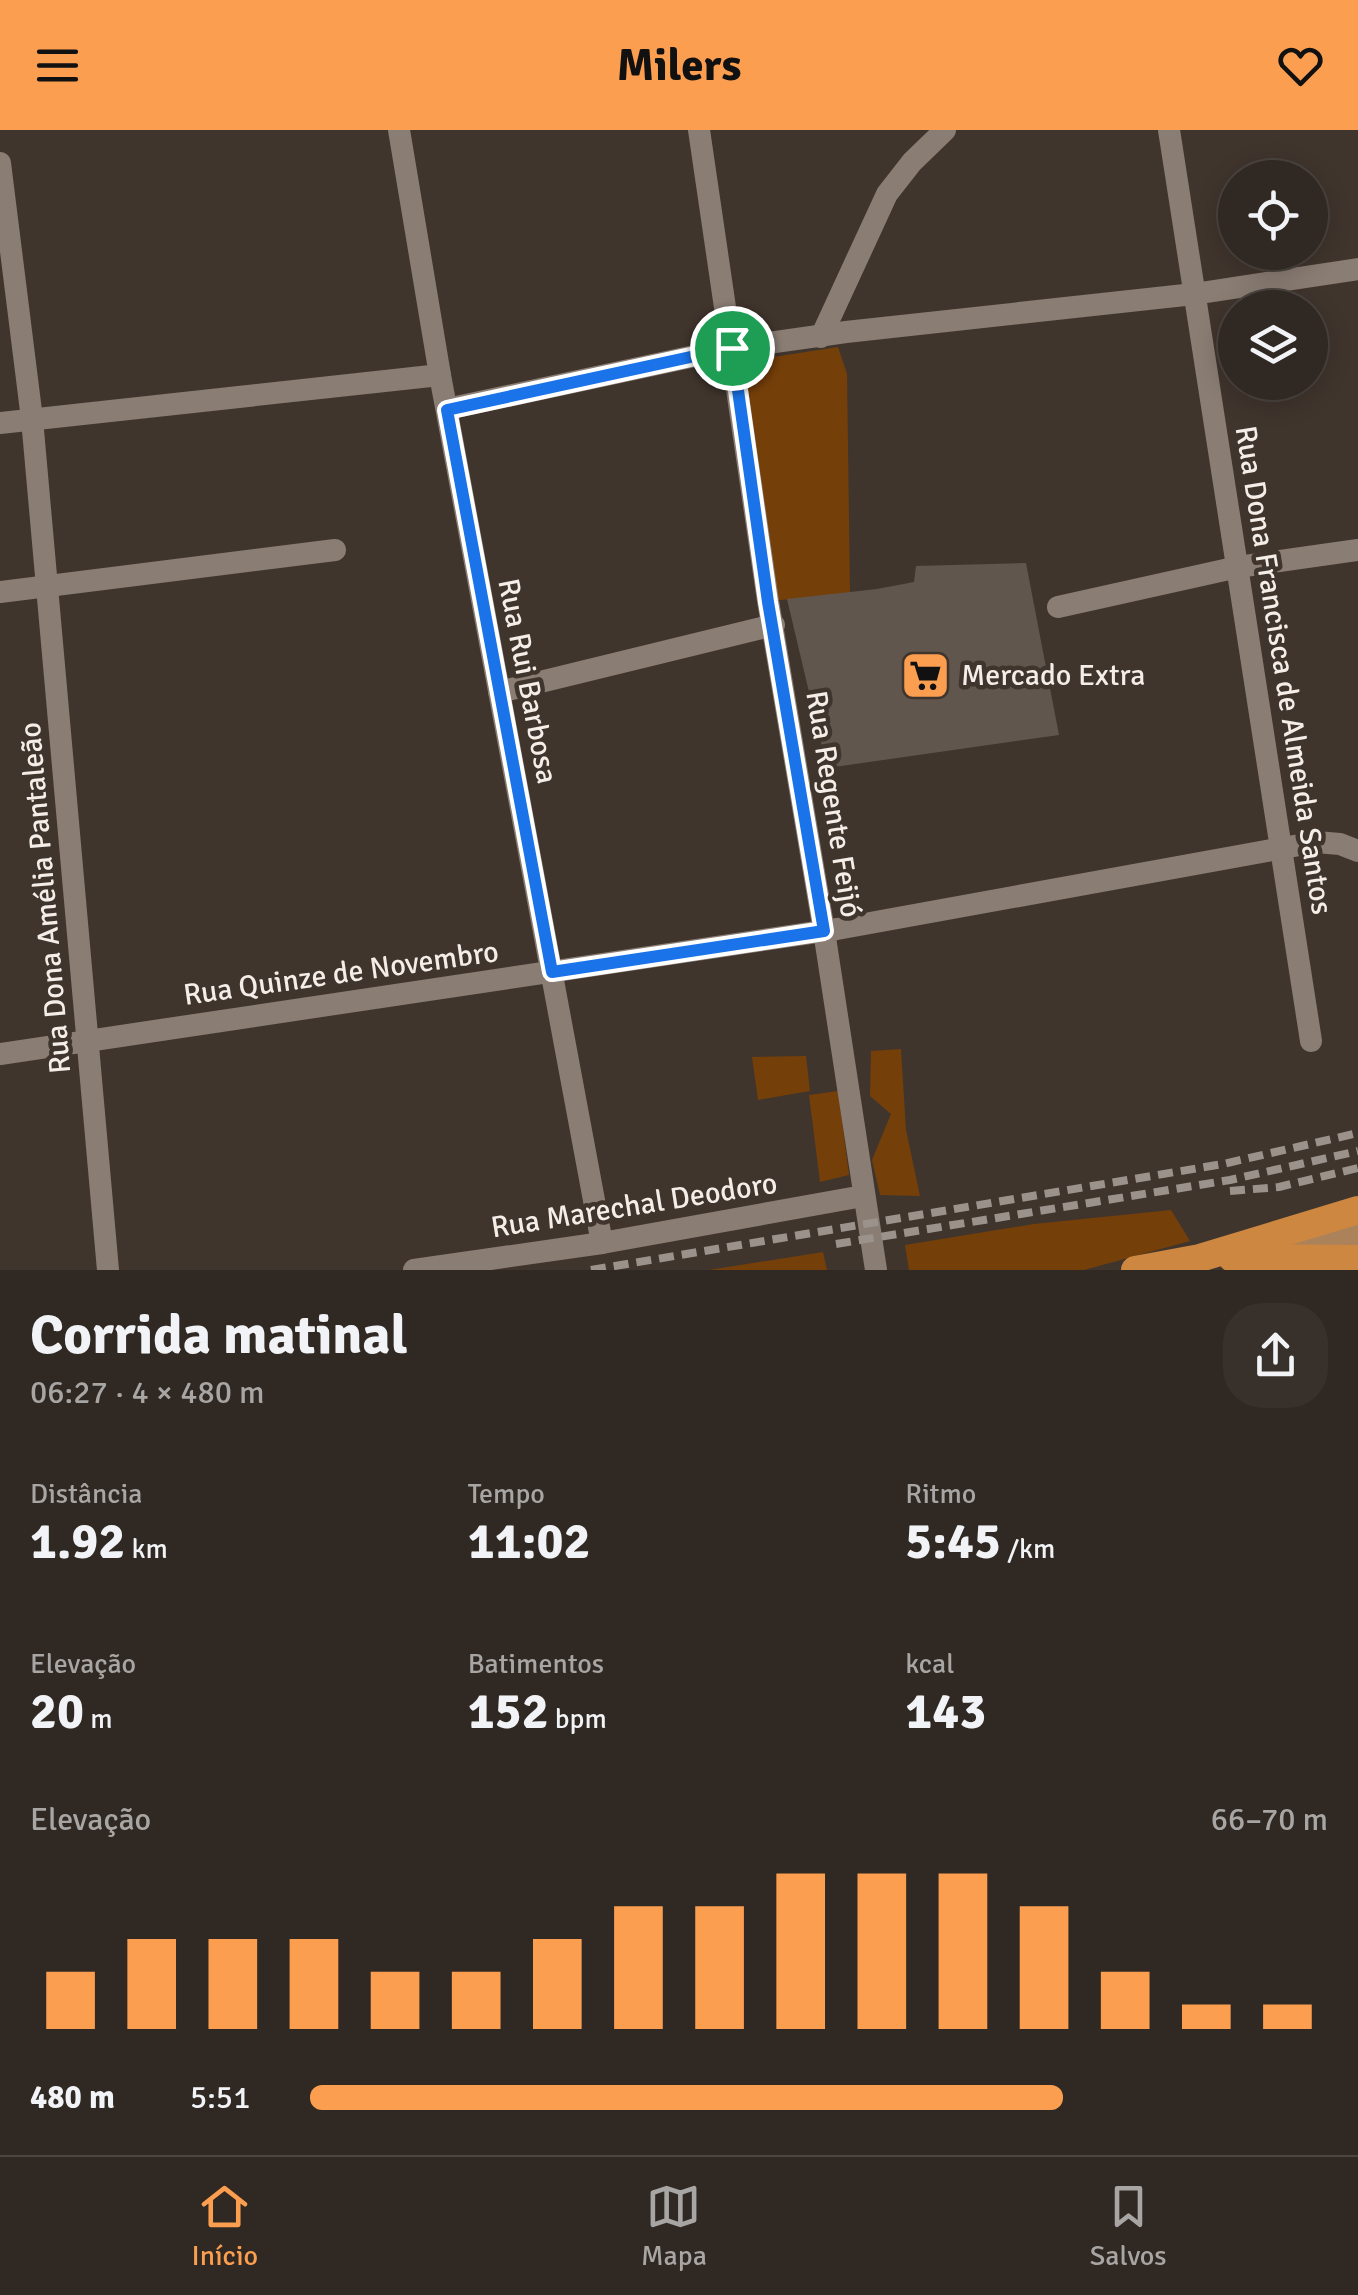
<!DOCTYPE html>
<html lang="pt">
<meta charset="utf-8">
<style>
body{margin:0;font-family:Signika,sans-serif;background:#38302a;color:#f1f3f6;height:100vh;display:flex;flex-direction:column;font-size:38px;white-space:nowrap}
*{box-sizing:border-box;margin:0}
p{font-size:32px;color:#a8a6a5}
.icon{flex:none;width:55px;height:55px;fill:none;stroke:currentColor;stroke-width:2;stroke-linecap:round;stroke-linejoin:round}
.map{position:relative;height:1140px;overflow:hidden}
.sheet{display:flex;flex-direction:column;background:#302822;flex:1}
.sheet>*{flex:none}
.controls{position:absolute;left:1218px;top:30px;display:grid;gap:20px}
.controls a{display:grid;place-items:center;width:110px;height:110px;border-radius:50%;background:#302822;box-shadow:0 5px 25px #0003,0 0 0 2px #4b4440;font-size:50px}
.pin{position:absolute;display:grid;place-items:center;width:85px;height:85px;color:#fff;margin:-42px;border:5px solid #fff;border-radius:50%;box-shadow:0 2px 10px #0007}
.round{display:grid;place-items:center;flex:none;width:105px;height:105px;border-radius:40px;background:#38302a}
.headline{display:flex;align-items:center;justify-content:space-between;height:170px;padding:0 30px}
h1{font-size:55px;font-weight:800;line-height:75px}
.stats{display:grid;grid-template-columns:repeat(3,1fr);gap:15px;height:170px;padding:10px 30px}
.stats div{display:grid;align-content:center}
.stats b{font-size:50px;font-weight:800}
.stats small{font-size:28px;font-weight:400}
.stats p{font-size:28px}
.chart{height:280px;padding:20px 30px}
.chart p{display:flex;justify-content:space-between}
.chart svg{width:100%;height:180px;margin-top:10px;stroke:#fb9e50;stroke-width:6}
ul{padding:0 30px;list-style:none;font-size:32px}
li{display:grid;grid-template-columns:160px 120px 1fr;align-items:center;height:75px}
li i{height:25px;border-radius:12px;background:#fb9e50}
header{display:flex;justify-content:space-between;align-items:center;height:130px;padding:0 30px;background:#fb9e50;color:#111;font-size:45px;font-weight:800}
.tab-bar{display:flex;justify-content:space-around;align-items:center;height:140px;border-top:2px solid #4b4440;background:#302822;font-size:28px;color:#a8a6a5}
.tab-bar a{display:grid;justify-items:center;gap:5px}
.tab-bar .on{color:#fb9e50}
.map>svg:first-child{display:block}
.green{fill:#753f09}
.building{fill:#61564d}
.lines{fill:none;stroke-linecap:round;stroke-linejoin:round}
.minor{stroke:#8a7d74;stroke-width:22}
.secondary{stroke:#ab825a;stroke-width:28}
.primary{stroke:#cd8740;stroke-width:28}
.rail{stroke:#9b928b;stroke-width:8;stroke-dasharray:15 8;stroke-linecap:butt}
.route-casing{stroke:#fff;stroke-width:20}
.route{stroke:#1a73e8;stroke-width:12}
.labels{text-anchor:middle;stroke-width:9;stroke-linejoin:round;paint-order:stroke}
.street-label{font-size:30px;fill:#f4ede8;stroke:#40352d}
.poi-label{font-size:30px;fill:#f4ede8;stroke:#40352d;text-anchor:start}
</style>
<header><svg class="icon" aria-label="menu" viewBox="0 0 24 24"><path d="M4 6h16M4 12h16M4 18h16"/></svg>Milers<svg class="icon" aria-label="heart" viewBox="0 0 24 24"><path d="M12 20l-8-8c-3-5 5-10 8-4 3-6 11-1 8 4z"/></svg></header>
<div class="map">
<svg width="1358" height="1140" viewBox="0 0 1358 1140">
<rect width="100%" height="100%" fill="#40352d"/>
<g class="green">
<polygon points="838,217 847,244 850,463 771,471 735,233"/>
<polygon points="901,919 906,1000 920,1066 880,1065 872,1030 891,984 870,966 871,921"/>
<polygon points="806,926 810,961 758,970 752,927"/>
<polygon points="838,961 849,1045 820,1052 809,965"/>
<polygon points="1171,1080 1190,1111 1084,1140 909,1140 905,1115 1034,1094"/>
<polygon points="823,1122 827,1140 709,1140"/>
</g>
<polygon class="building" points="1026,433 1059,605 827,638 787,469 877,459 914,452 916,436"/>
<g class="lines">
<g class="minor">
<polyline points="399,0 440,245 602,1113"/>
<polyline points="699,0 768,471 824,801 876,1140"/>
<polyline points="1169,0 1311,911"/>
<polyline points="0,33 32,289 108,1140"/>
<polyline points="821,207 887,64 912,32 945,0"/>
<polyline points="447,279 732,218 846,202 1194,164 1358,139"/>
<polyline points="0,293 440,245"/>
<polyline points="0,462 335,420"/>
<polyline points="1058,477 1238,437 1358,420"/>
<polyline points="499,562 774,495"/>
<polyline points="0,924 837,799 1316,712 1340,714 1358,721"/>
<polyline points="414,1140 602,1113 863,1066"/>
</g>
<polyline class="secondary" points="1256,1120 1313,1112 1358,1102"/>
<g class="primary">
<polyline points="1232,1128 1358,1129"/>
<polyline points="1135,1140 1200,1128 1358,1080"/>
</g>
<g class="rail">
<polyline points="1230,1061 1279,1057 1358,1038"/>
<polyline points="836,1114 1230,1050 1358,1021"/>
<polyline points="591,1140 1223,1034 1358,1003"/>
</g>
</g>
<g class="lines">
<defs>
<polygon id="route" points="732,218 768,472 824,801 552,842 447,280"/>
</defs>
<use href="#route" class="route-casing"/>
<use href="#route" class="route"/>
</g>
<defs>
<symbol id="supermarket-square" viewBox="-11 -11 22 22"><rect x="-9" y="-9" width="18" height="18" rx="4" fill="#fb9e50" stroke="#40352d"/><path d="M-6-5.5h2.5l.6 2H6L4.5 2H-2.5L-4.4-4H-6ZM-1.5 3.2a1.3 1.3 0 1 0 .1 0ZM3 3.2a1.3 1.3 0 1 0 .1 0Z" fill="#111"/></symbol>
</defs>
<g fill-rule="evenodd">
<use href="#supermarket-square" x="898" y="518" width="55" height="55"/>
</g>
<g class="labels">
<g class="street-label">
<text transform="translate(1284 540) rotate(81)" y="10">Rua Dona Francisca de Almeida Santos</text>
<text transform="translate(528 551) rotate(79)" y="10">Rua Rui Barbosa</text>
<text transform="translate(834 674) rotate(81)" y="10">Rua Regente Feijó</text>
<text transform="translate(45 768) rotate(-95)" y="10">Rua Dona Amélia Pantaleão</text>
<text transform="translate(341 843) rotate(-8)" y="10">Rua Quinze de Novembro</text>
<text transform="translate(634 1075) rotate(-9)" y="10">Rua Marechal Deodoro</text>
</g>
<g class="poi-label">
<text x="961" y="555">Mercado Extra</text>
</g>
</g>
</svg>
<div class="controls">
<a><svg class="icon" aria-label="locate" viewBox="0 0 24 24"><circle cx="12" cy="12" r="6"/><path d="M12 2v4M12 18v4M2 12h4M18 12h4"/></svg></a>
<a><svg class="icon" aria-label="layers" viewBox="0 0 24 24"><path d="M12 4l9 5-9 5-9-5zM3 14l9 5 9-5"/></svg></a>
</div>
<div class="pin" style="left:732px;top:218px;background:#1e9e55"><svg class="icon" aria-label="arrive" viewBox="0 0 24 24"><path d="M6 21V4h12l-3 4 3 4H6"/></svg></div>
</div>
<section class="sheet">
<div class="headline"><div><h1>Corrida matinal</h1><p>06:27 · 4 × 480 m</p></div><a class="round"><svg class="icon" aria-label="share" viewBox="0 0 24 24"><path d="M12 15V3M7 8l5-5 5 5M5 13v7h14v-7"/></svg></a></div>
<div class="stats">
<div><p>Distância</p><b>1.92<small> km</small></b></div>
<div><p>Tempo</p><b>11:02</b></div>
<div><p>Ritmo</p><b>5:45<small> /km</small></b></div>
</div>
<div class="stats">
<div><p>Elevação</p><b>20<small> m</small></b></div>
<div><p>Batimentos</p><b>152<small> bpm</small></b></div>
<div><p>kcal</p><b>143</b></div>
</div>
<div class="chart"><p><span>Elevação</span>66–70 m</p>
<svg viewBox="0 0 160 44" preserveAspectRatio="none"><path d="M5 44V30M15 44V22M25 44V22M35 44V22M45 44V30M55 44V30M65 44V22M75 44V14M85 44V14M95 44V6M105 44V6M115 44V6M125 44V14M135 44V30M145 44V38M155 44V38"/></svg>
</div>
<ul>
<li><b>480 m</b>5:51<i style="width:74%"></i></li>
</ul>
</section>
<nav class="tab-bar">
<a class="on"><svg class="icon" aria-label="home" viewBox="0 0 24 24"><path d="M3 11l9-7 9 7M6 9v11h12V9"/></svg>Início</a>
<a><svg class="icon" aria-label="map" viewBox="0 0 24 24"><path d="M3 6l6-2 6 2 6-2v14l-6 2-6-2-6 2zM9 4v14M15 6v14"/></svg>Mapa</a>
<a><svg class="icon" aria-label="saved" viewBox="0 0 24 24"><path d="M7 4h10v16l-5-4-5 4z"/></svg>Salvos</a>
</nav>
